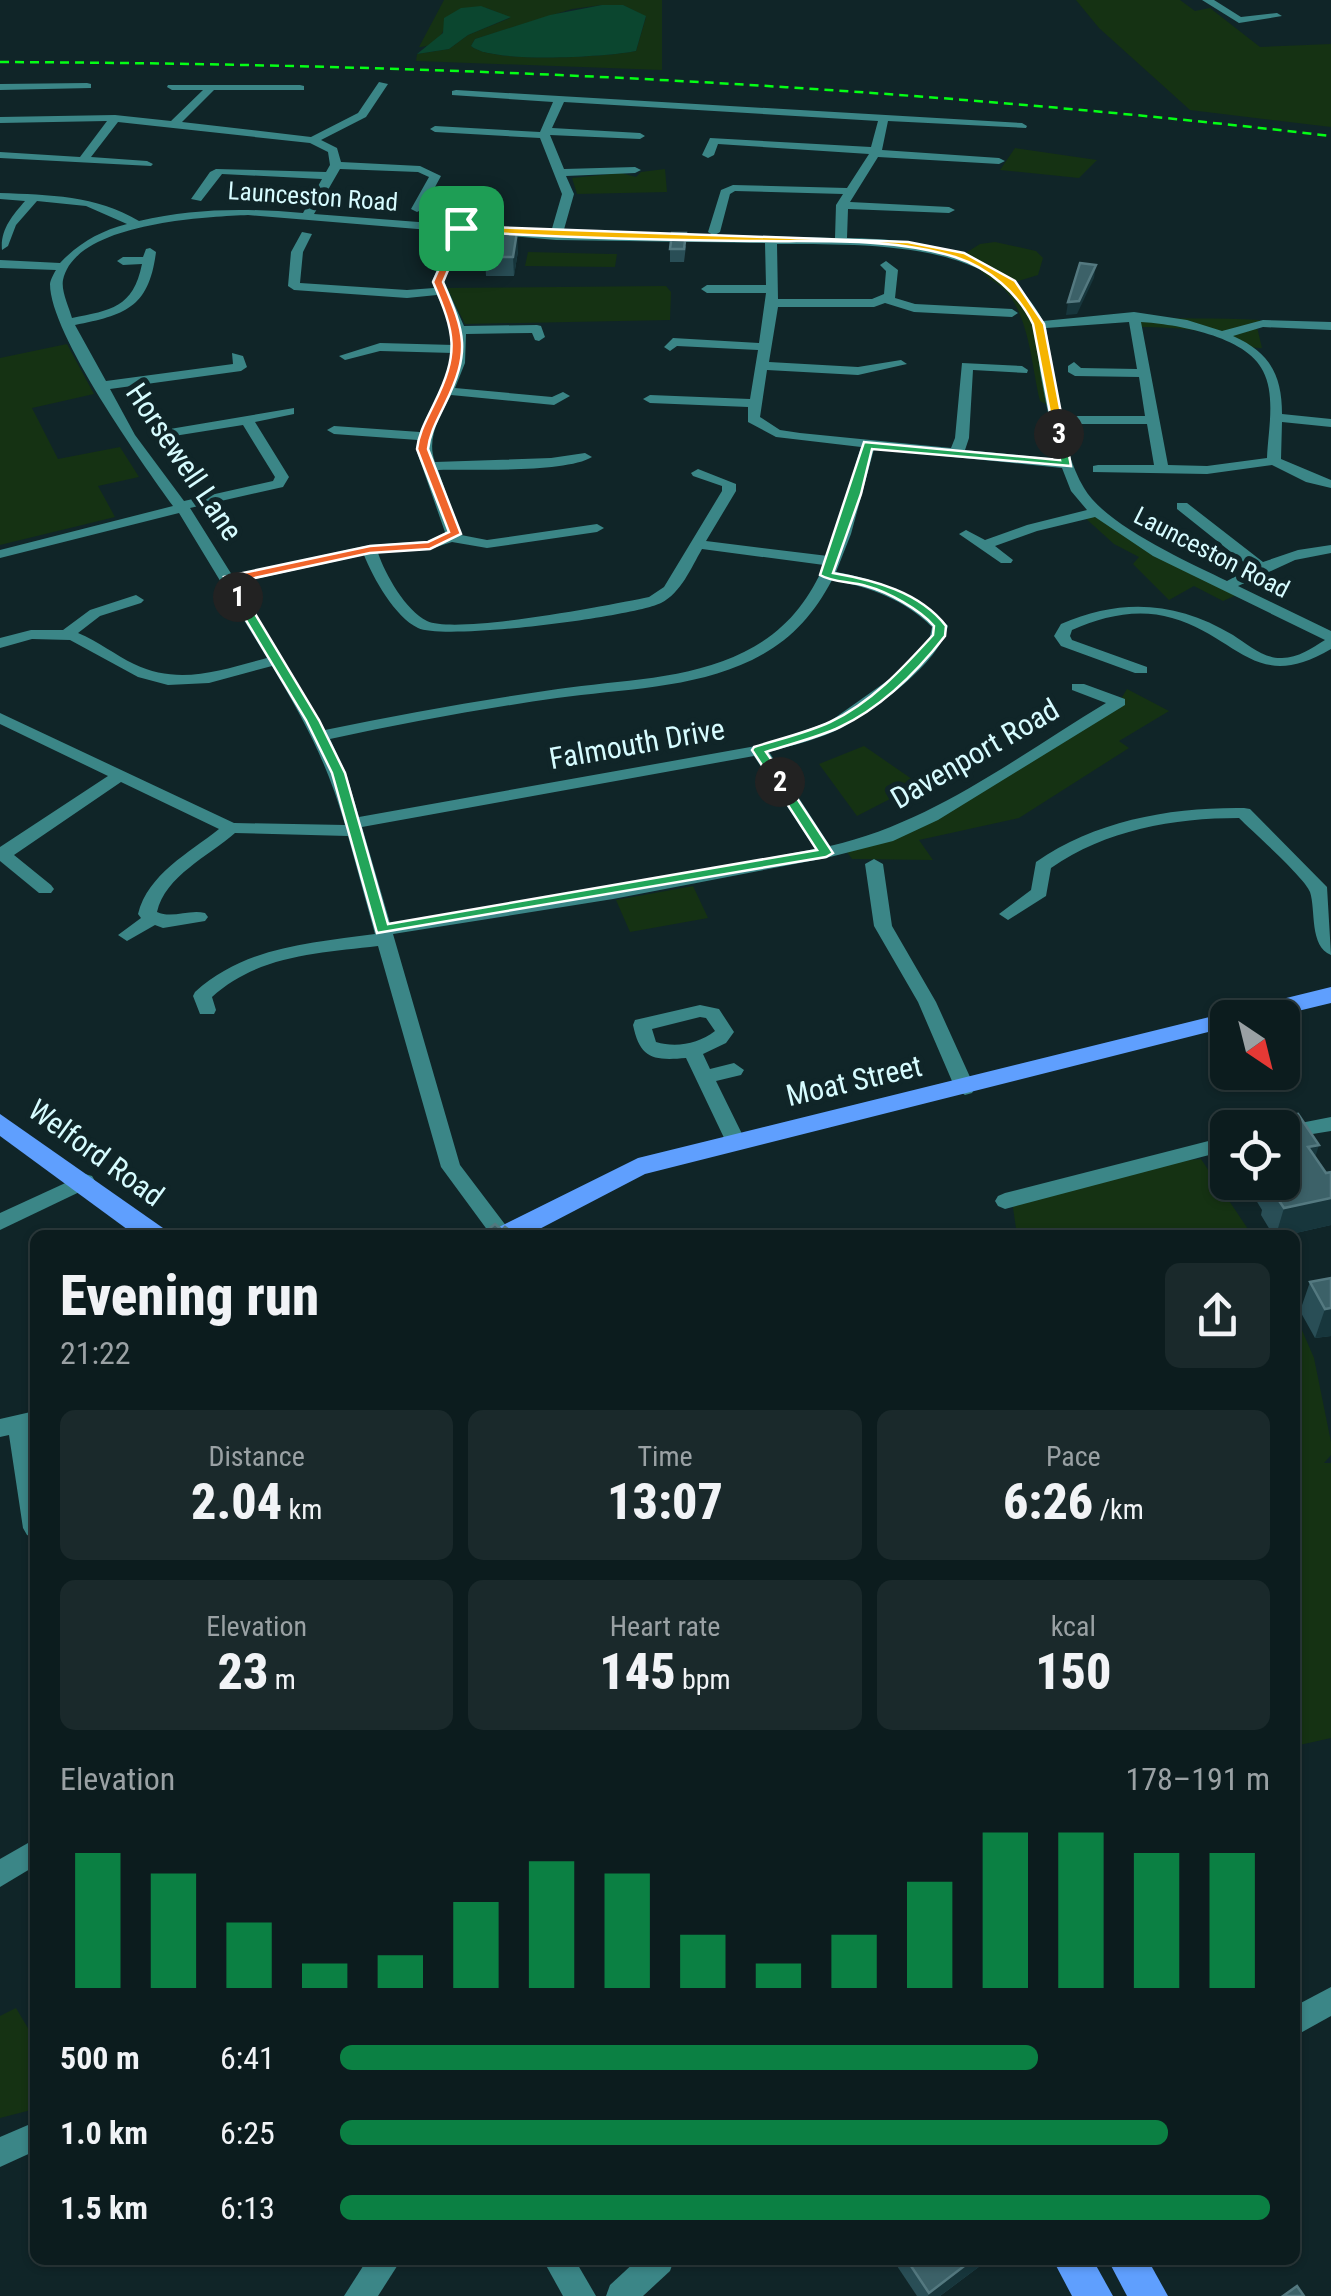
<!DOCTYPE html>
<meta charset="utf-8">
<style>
body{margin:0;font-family:"Roboto Condensed",sans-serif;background:#1a292b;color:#f1f3f6;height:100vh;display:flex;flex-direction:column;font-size:38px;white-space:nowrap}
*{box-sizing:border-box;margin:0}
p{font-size:32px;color:#9aa1a4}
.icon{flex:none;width:55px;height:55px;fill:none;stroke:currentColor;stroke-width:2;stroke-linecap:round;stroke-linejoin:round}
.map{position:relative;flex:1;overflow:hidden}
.details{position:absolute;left:30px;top:1230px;width:1270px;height:1035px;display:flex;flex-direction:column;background:#0c1c1e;border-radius:15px;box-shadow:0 2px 8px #0004,0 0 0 2px #2c3a3c}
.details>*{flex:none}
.needle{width:65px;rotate:145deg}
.fabs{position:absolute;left:1210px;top:1000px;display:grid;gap:20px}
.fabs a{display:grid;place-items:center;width:90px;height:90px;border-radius:15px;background:#0c1c1e;box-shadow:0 2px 8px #0004,0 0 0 2px #2c3a3c;font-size:50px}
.pin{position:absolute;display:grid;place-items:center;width:85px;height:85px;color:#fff;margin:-42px;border-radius:20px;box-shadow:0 5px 15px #0006}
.km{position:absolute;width:50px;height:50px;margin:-25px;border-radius:50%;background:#222;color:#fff;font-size:28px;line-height:50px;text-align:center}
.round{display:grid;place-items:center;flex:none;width:105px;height:105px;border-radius:15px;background:#1a292b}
.head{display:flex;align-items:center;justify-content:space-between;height:170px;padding:0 30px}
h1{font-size:55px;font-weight:800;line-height:75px}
.figures{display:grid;grid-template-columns:repeat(3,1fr);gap:15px;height:170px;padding:10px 30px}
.figures div{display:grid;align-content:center;border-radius:15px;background:#1a292b;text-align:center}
.figures b{font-size:50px;font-weight:800}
.figures small{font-size:28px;font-weight:400}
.figures p{font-size:28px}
.chart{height:280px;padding:20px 30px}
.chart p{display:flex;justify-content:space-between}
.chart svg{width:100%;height:180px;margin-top:10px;stroke:#0b8043;stroke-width:6}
ul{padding:0 30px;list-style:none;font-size:32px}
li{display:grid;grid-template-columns:160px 120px 1fr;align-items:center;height:75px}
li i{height:25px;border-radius:12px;background:#0b8043}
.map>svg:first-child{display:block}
.green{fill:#153213;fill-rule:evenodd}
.water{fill:#0b462f}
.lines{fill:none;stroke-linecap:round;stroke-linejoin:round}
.minor{fill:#3b8687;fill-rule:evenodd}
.major{fill:#5f9ffe;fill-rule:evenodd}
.rail{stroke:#04fe15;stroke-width:2.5;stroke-dasharray:9 6;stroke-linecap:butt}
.wall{fill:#294e56}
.shaded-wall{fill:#17363c}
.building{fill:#3c6168;stroke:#547980;stroke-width:2.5}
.split-1{fill:#f0652b;stroke:#fff;stroke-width:2.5}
.split-2{fill:#22a559;stroke:#fff;stroke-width:2.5}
.split-3{fill:#22a559;stroke:#fff;stroke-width:2.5}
.split-4{fill:#f5b400;stroke:#fff;stroke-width:2.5}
.labels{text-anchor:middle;stroke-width:10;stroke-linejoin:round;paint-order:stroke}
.far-street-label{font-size:25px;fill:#d7fcff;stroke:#102528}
.street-label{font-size:30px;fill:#d7fcff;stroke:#102528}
</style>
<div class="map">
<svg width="1331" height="2296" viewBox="0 0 1331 2296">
<rect width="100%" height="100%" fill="#102528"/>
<g class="green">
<path d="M444,0h218v70l-246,-9 1,-7 32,-5 19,-14 42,-17 -23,-10 -42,17c-2,12 -13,22 -26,22zM602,5h21l23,12 -10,34c-29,6 -144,13 -165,-5l4,-7 97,-30z"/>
<polygon points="1076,0 1180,0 1195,11 1210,8 1260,47 1331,44 1331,127 1190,110 1099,28"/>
<polygon points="1015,148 1097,160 1079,178 1000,170"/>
<polygon points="665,169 667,192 577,194 572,178 621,173 636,177 641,172"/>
<path d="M995,242l41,9 7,7 -5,17 -26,8 20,28 21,97 -13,-7c-8,-33 -10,-78 -31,-106 -9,-13 -27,-17 -33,-32l-15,-7 19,-12z"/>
<polygon points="528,252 610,254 617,254 615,267 525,266"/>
<polygon points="666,286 671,292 670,320 465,324 447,288"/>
<path d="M1134,316c42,4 83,1 126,4l-3,7 5,21c-18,1 -29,-10 -45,-14 -28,-6 -54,-7 -81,-7z"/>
<polygon points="67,344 94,394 32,408 58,459 120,447 139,477 98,486 115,517 0,545 0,358"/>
<polygon points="1097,512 1239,594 1223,601 1194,586 1169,600 1133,564 1139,557 1114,544 1083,516"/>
<polygon points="1127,689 1169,711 1119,741 1129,748 1019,818 919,840 933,860 852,859 844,848 887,837 1119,702"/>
<polygon points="864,746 919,784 857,816 819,764"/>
<polygon points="693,886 708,918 630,932 616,900"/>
<polygon points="1201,1159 1252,1235 1017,1235 1012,1201 1172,1162"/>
<polygon points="1295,1314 1314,1358 1331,1442 1331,1455 1324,1463 1331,1463 1331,1738 1295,1746"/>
<polygon points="16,2008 35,2040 35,2109 0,2118 0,2016"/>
</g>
<g class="water">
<path d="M602,5h21l23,11 -10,35c-29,6 -144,13 -165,-5l4,-7 75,-24z"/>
<polygon points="481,6 511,17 468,35 449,49 417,54 443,33 444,18 461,8"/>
</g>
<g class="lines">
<g class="minor">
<polygon points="1202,0 1214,0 1241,17 1277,13 1282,16 1239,23"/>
<path d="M379,82l9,2 -22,33 -45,23 16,8 4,14 79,4 21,10 -18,33 -6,3 -6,-3 18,-32 -11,-5 -78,-3 -26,45 237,18 11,-38 -22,-56 -105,-6 -5,-3 5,-3 105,6 13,-30 -101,-7v-4l4,-1 566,33 5,3 -1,2 -138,-7 -6,29 117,8 6,3 -6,3 -121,-7 -28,45 99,5 6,3 -6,3 -101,-4 -1,29c72,1 160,12 196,83l91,-9 53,8 35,11 41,-11 68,2v8l-68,-3 -30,9c36,16 49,38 49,78l49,5v8l-49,-5 -1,37 50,21v8l-25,-6 -34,-17 -65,9 -114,-2v-6l5,-1h56l-7,-41h-70l-7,-4 7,-4h68l-6,-39 -64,-1 -7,-4v-6l6,-4 7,6 56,1 -8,-47 -83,6c8,49 13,117 38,160 21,37 104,74 143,93l24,-13 -74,-59v-6h10l76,59 35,-12 33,-5v8l-36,7 -57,26 93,45v18c-76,45 -92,-12 -159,-31 -34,-10 -68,-2 -100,12l-2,6 2,4 75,27v6h-12l-74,-27 -7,-10 7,-12c60,-26 115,-23 172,11 14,9 31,24 49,23 16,0 30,-10 43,-18l-172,-84 -58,-39 -58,14 -42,15 18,14 -2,3h-10l-42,-29 7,-4 19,10 42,-15 60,-15 -16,-19 -9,-23 -188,-19 -23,85 -15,38c42,8 83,21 112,54 -10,39 -71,81 -105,101 -22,12 -50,18 -74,25l61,94c102,-23 188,-90 276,-143l-34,-13v-6h12l41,15v6l-187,115 -45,21 -67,17 -213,41 -220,35 67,231 53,70h-22l-50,-68 -63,-221c-59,7 -120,9 -166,51l4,13 -2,4h-14l-7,-18 2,-4c51,-46 116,-49 180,-58l-27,-98 -113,-3c-26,23 -70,43 -78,79 15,7 32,-3 48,1l3,4 -3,4 -42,7 -8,-3 -28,16 -9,-6 23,-17 -3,-4c10,-40 51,-61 81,-85l-98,-47 -107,73 37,30 3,4 -3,4h-12l-39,-32v-14l108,-71 -108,-52v-11l234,110 111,2c-18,-63 -40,-103 -73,-159l-63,17 -41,2 -30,-8 -68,-37 -38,-1 -32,9v-10l31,-8h32l27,-20 46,-15 8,5 -3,3 -41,13 -22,17c20,8 37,22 56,31 45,22 88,6 133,-6l-88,-145 -179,45v-8l173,-44c-31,-43 -123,-172 -123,-222 0,-3 4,-11 6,-14l-56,-2v-8l60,3c19,-20 40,-32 67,-39l-41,-18 -49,-5 -21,24 -8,21 -6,4c-2,-20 10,-34 23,-49l-25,-2v-6c49,2 96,2 139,28 55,-13 107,-13 164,-8l19,-34 -100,-5 -21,27 -10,-2 19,-27 6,-3 110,3 4,-7 -2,-13 -18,-9 -192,-21 -27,35 56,4 6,3 -2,2 -151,-8v-6l80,5 27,-36 -107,2v-6l115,-2 56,6 32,-31h-31l-5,-3 1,-2h132l4,1v4h-90l-32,32 129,15 47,-24zM564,102l314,19 -7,26 -161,-9 -8,17 6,3 6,-3 4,-11 151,10 -22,34 -114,-3 -12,5 -13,42 5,3 -150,-2 11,-39 -8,-18 69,-3 6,-3 -6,-3 -71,2 -14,-34 90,4 5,-3 -5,-3 -88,-5zM735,191l108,3 -7,11 -1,33 -120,-3 5,-3 10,-38zM248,215l206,17 -22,49 2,7 -27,2 -107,-7 3,-31 9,-18 -10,-2 -11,20 -3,34 6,4 113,8 30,-3 14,30 3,20 -74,-2 -41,13 6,4 35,-9 73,2 -6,25 -27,54 -86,-6 -7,4 7,4 84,6 -2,9 30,86 -18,6 -58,4 -138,30 -42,-67 93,-21 6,-10 -34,-55 39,-8v-6l-130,22 -6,9 7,4 9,-7 69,-11 32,52 -2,4 -89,20 -49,-66 -25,-46 131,-18 6,-4 -4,-11 -11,-3 1,11 -127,17 -31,-56c50,-10 74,-17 81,-73l-6,-4 -4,1 -3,8h-20l-6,4 6,4 19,-1c-9,44 -31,46 -70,54 -3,-11 -11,-27 -9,-38 12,-57 140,-63 185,-65zM465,232l91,8 209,3 1,42h-59l-6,4 6,4h59l-7,50 -86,-5 -9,9 6,4 7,-5 81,4 -8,49 -100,-4 -7,4 7,4 98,4v15l28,15 85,10 -33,109 -122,-15 30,-50v-7l-38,-15 -7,4 2,3 29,10v5l-58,96 -15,10c-39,8 -192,38 -222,24 -21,-10 -42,-47 -49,-68l52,-4 22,-7 35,6 110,-16 7,-4 -7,-4 -110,16 -26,-5 -23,-65c35,-1 128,3 154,-13l-7,-4 -34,5 -116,4c-9,-24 5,-46 16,-67l103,10 16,-9 -7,-4 -11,5 -97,-9 10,-25 1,-29 66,-1 3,7 4,1 6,-4 -4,-11 -4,-1 -73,1 -20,-45zM777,244c74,1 225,-7 255,80 6,16 6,36 9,53 5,28 11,55 18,82l-94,-9 4,-12 4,-68 54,3 1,-3 -6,-4 -60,-3 -7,75 -4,10 -151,-15 -20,-3 -20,-13 7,-47 91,5 49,-11 -6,-4 -43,7 -89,-5 9,-55h96l11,-4 29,9 98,5 6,-4 -6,-4 -97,-5 -20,-6 3,-28 -12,-9 -6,4 6,6 -2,23 -12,5h-94zM1141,322c34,2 106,14 122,49 13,25 5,60 4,87l-60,8 -39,-1zM702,549l122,16c-16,38 -41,68 -80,87 -56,28 -124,28 -186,37 -78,11 -156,25 -233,41l-88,-147 127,-28c9,23 31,62 54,73 27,13 214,-11 243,-25 20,-10 30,-35 41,-54zM832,580c38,7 73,20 100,47l-3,14 -35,35 -65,46 -40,14 -33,10 -397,71 -13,-44 -16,-34c75,-16 150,-30 227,-41 64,-9 135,-9 195,-38 37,-18 61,-44 80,-80zM754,756l61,93 -202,38 -223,36 -28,-96z"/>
<polygon points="87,83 91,84 91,88 0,90 0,84"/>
<path d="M1244,808l6,1 77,78 4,68c-22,-9 -15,-45 -21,-63 -5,-14 -57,-60 -71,-74 -65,0 -134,12 -188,50l-5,28 -38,24 -9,-6 32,-24 5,-28c60,-42 136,-55 208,-54z"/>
<polygon points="874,859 883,864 892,926 936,1002 975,1088 972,1093 965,1095 955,1088 918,1002 874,926 865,864"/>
<path d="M700,1005l19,4 15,23 -8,11 -23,11 7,15 24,-6 10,7 -3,5 -25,6 30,61 -10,7 -10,-7 -40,-84c-34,3 -46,0 -53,-33l2,-5zM700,1017l6,1 9,13c-17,13 -39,17 -59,11l-4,-13z"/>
<polygon points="1331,1117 1331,1131 1282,1139 1282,1128 1275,1128"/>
<polygon points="1228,1136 1228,1150 1005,1209 998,1206 995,1201 998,1196 1005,1193"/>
<polygon points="85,1174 92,1176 95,1181 92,1186 0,1230 0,1213"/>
<polygon points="35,1411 35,1429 30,1430 35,1458 35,1538 27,1535 23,1528 9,1435 0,1437 0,1419"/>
<polygon points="35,1839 35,1866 0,1887 0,1859"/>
<polygon points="1331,1987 1331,2016 1295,2036 1295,2006"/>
<polygon points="35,2122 35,2151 0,2167 0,2137"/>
<polygon points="367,2260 401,2260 378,2296 344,2296"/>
<polygon points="543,2260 575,2260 596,2296 563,2296"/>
<polygon points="637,2260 674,2260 670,2271 643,2296 606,2296 610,2285"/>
</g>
<g class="major">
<polygon points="1331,987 1331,1003 1269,1018 1228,1018 1228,1027 645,1174 528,1235 493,1235 497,1228 638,1158"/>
<polygon points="0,1114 163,1228 167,1235 135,1235 0,1136"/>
<polygon points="1053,2260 1093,2260 1113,2296 1072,2296"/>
<polygon points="1108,2260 1148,2260 1168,2296 1127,2296"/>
</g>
<path class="rail" d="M0,62c446,2 888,22 1331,74"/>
</g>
<g class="wall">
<polygon points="686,246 684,262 670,262 670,249"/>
<polygon points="518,251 514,276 486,276 485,257"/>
<polygon points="1245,1117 1282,1117 1315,1157 1326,1173 1331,1172 1331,1225 1287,1235 1273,1235 1261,1215 1262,1210 1245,1182 1282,1182 1282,1128 1228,1128 1228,1176 1225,1176 1213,1158 1221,1129 1244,1124"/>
<polygon points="1331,1278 1331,1336 1315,1338 1300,1311 1310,1282"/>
<polygon points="893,2260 988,2260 940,2296 917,2296"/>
</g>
<g class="shaded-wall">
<polygon points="517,232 518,251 514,276 513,257"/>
<polygon points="1096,265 1094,278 1077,314 1066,315 1068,302"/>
<polygon points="1319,1145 1310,1174 1308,1147"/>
<polygon points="1331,1198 1331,1225 1287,1235 1276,1235 1284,1208"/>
<polygon points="1331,1308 1331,1336 1315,1338 1325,1309"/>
<polygon points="972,2260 988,2260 940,2296 928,2296 929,2293"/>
</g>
<g class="building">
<polygon points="490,232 517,232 513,257 485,257"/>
<polygon points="672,233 686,233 684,249 670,249"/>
<polygon points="1080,263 1096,265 1079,301 1068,302"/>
<polygon points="1277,1110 1282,1117 1298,1114 1319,1145 1308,1147 1326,1173 1331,1172 1331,1198 1284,1208 1269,1186 1274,1185 1273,1182 1282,1182 1282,1128 1228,1128 1228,1139 1221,1129 1249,1122 1245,1117"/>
<polygon points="495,1224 502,1230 505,1227 516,1235 481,1235"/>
<polygon points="1331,1278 1331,1308 1325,1309 1310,1282"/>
<polygon points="907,2260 972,2260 929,2293"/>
<polygon points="1297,2286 1304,2296 1283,2296"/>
</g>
<path class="split-1" d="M458,226l8,2 -23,54c22,51 28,69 2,122 -7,15 -15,28 -17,45l33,85 -31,15 -60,4 -134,29 9,15 -11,2 -10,-22 146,-31 58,-4 21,-10 -32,-83c2,-17 10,-30 17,-45 26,-52 21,-71 -1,-122z"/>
<polygon class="split-2" points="238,593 245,597 319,720 345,773 388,924 817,850 773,782 780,778 785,780 833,853 826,857 377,933 332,773 306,720 232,597"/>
<path class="split-3" d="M1059,431l6,3 6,32 -199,-17 -11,45 -28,79c41,7 87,19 113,53l-1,10c-28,36 -63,71 -105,91 -23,11 -50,17 -74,25l21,30 -12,3 -23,-35 2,-3c25,-8 52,-14 76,-25 41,-19 73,-54 103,-87l1,-9c-15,-17 -46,-34 -68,-40 -15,-5 -33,-3 -46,-11l44,-133 196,18 -6,-26z"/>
<path class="split-4" d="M458,226l450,16 56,11 51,28 29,43 21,110 -6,3 -5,-3 -21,-110c-15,-31 -44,-56 -78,-67 -64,-20 -138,-15 -205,-16 -96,-1 -192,-3 -289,-10z"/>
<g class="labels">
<g class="far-street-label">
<text transform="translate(313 196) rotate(4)" y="9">Launceston Road</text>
<text transform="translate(1212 552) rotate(27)" y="9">Launceston Road</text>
</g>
<g class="street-label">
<text transform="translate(184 462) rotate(56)" y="10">Horsewell Lane</text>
<text transform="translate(637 744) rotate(-10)" y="10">Falmouth Drive</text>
<text transform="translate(975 754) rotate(-30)" y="10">Davenport Road</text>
<text transform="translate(854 1081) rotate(-13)" y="10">Moat Street</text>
<text transform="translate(96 1153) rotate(36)" y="10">Welford Road</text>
</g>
</g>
</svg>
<div class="fabs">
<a><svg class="needle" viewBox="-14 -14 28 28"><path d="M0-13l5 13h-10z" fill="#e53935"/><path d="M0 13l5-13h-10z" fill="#9aa1a4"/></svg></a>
<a><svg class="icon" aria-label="locate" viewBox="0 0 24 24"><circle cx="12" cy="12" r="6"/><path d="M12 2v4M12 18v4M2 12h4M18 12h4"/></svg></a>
</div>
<div class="pin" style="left:461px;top:228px;background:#1e9e55"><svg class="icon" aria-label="arrive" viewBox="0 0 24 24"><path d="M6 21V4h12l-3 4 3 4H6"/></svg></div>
<b class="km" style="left:238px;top:597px">1</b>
<b class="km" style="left:780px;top:782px">2</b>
<b class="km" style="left:1059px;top:434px">3</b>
<section class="details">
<div class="head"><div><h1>Evening run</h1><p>21:22</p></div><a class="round"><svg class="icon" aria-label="share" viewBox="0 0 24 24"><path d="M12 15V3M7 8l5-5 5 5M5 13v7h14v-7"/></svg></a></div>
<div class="figures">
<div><p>Distance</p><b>2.04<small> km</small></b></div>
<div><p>Time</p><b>13:07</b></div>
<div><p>Pace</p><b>6:26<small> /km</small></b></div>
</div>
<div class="figures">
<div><p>Elevation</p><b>23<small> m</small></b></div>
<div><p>Heart rate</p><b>145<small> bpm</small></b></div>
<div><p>kcal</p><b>150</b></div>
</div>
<div class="chart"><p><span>Elevation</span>178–191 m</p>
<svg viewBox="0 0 160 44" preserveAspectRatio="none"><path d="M5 44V11M15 44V16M25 44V28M35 44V38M45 44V36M55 44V23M65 44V13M75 44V16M85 44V31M95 44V38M105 44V31M115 44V18M125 44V6M135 44V6M145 44V11M155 44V11"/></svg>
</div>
<ul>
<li><b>500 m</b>6:41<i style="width:75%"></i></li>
<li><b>1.0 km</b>6:25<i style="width:89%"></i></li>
<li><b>1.5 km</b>6:13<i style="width:100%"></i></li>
</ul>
</section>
</div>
